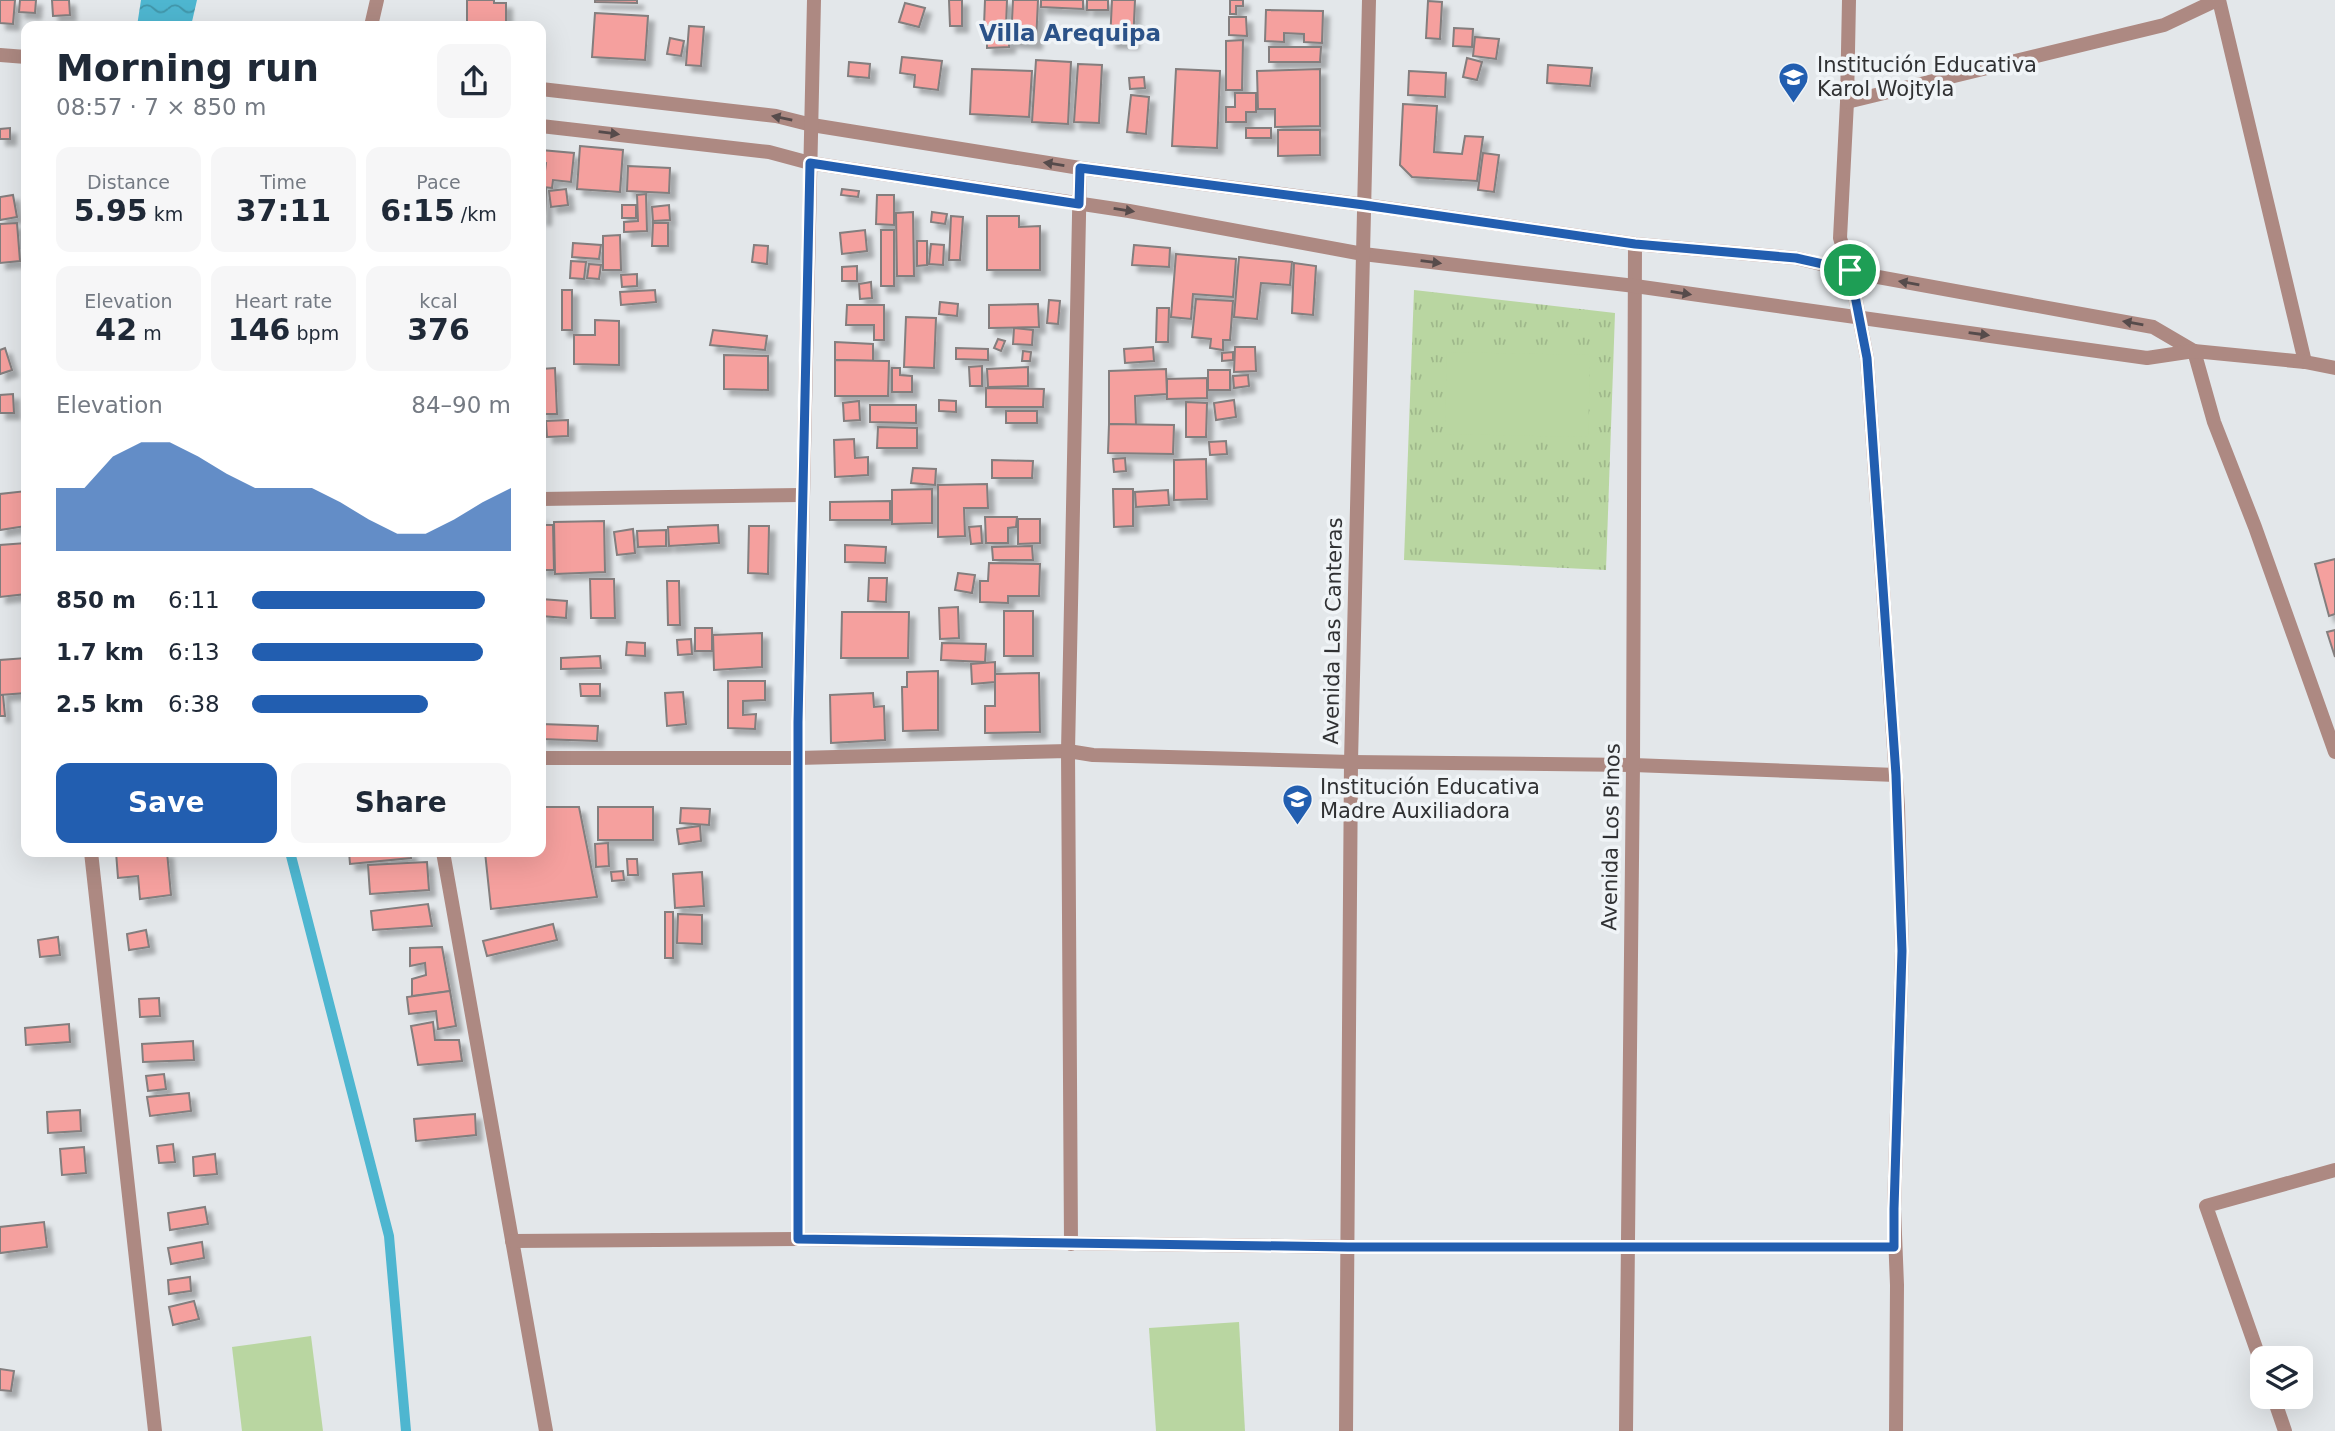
<!DOCTYPE html>
<meta charset="utf-8">
<style>
body{margin:0;font-family:"DejaVu Sans",sans-serif;background:#f6f6f7;color:#1f2937;height:100vh;display:flex;flex-direction:column;font-size:26px;white-space:nowrap}
*{box-sizing:border-box;margin:0}
p{font-size:23px;color:#747a83}
.icon{flex:none;width:38px;height:38px;fill:none;stroke:currentColor;stroke-width:2;stroke-linecap:round;stroke-linejoin:round}
.map{position:relative;flex:1;overflow:hidden}
.side{position:absolute;left:21px;top:21px;width:525px;height:836px;display:flex;flex-direction:column;background:#fff;border-radius:14px;box-shadow:0 7px 28px #0002}
.side>*{flex:none}
.controls{position:absolute;left:2250px;top:1346px;display:grid;gap:14px}
.controls a{display:grid;place-items:center;width:63px;height:63px;border-radius:14px;background:#fff;box-shadow:0 7px 28px #0002;font-size:35px}
.pin{position:absolute;display:grid;place-items:center;width:60px;height:60px;color:#fff;margin:-30px;border:4px solid #fff;border-radius:50%;box-shadow:0 2px 7px #0007}
.round{display:grid;place-items:center;flex:none;width:74px;height:74px;border-radius:14px;background:#f6f6f7}
.head{display:flex;align-items:center;justify-content:space-between;height:119px;padding:0 35px}
h1{font-size:38px;font-weight:700;line-height:52px}
.figures{display:grid;grid-template-columns:repeat(3,1fr);gap:10px;height:119px;padding:7px 35px}
.figures div{display:grid;align-content:center;border-radius:14px;background:#f6f6f7;text-align:center}
.figures b{font-size:30px;font-weight:700}
.figures small{font-size:19px;font-weight:400}
.figures p{font-size:19px}
.chart{height:196px;padding:14px 35px}
.chart p{display:flex;justify-content:space-between}
.chart svg{width:100%;height:126px;margin-top:7px;fill:#225eb0;opacity:.7}
.cta{display:flex;gap:14px;margin-top:auto;padding:14px 35px}
.cta a{flex:1;height:80px;border-radius:14px;background:#225eb0;color:#fff;font-size:28px;font-weight:700;line-height:80px;text-align:center}
.cta a+a{background:#f6f6f7;color:#1f2937}
ul{padding:0 35px;list-style:none;font-size:23px}
li{display:grid;grid-template-columns:112px 84px 1fr;align-items:center;height:52px}
li i{height:18px;border-radius:9px;background:#225eb0}
.map>svg:first-child{display:block}
.grass{fill:url(#grass-tufts)}
.garden{fill:#b9d6a1}
.water{fill:url(#water-waves)}
.lines{fill:none;stroke-linecap:round;stroke-linejoin:round}
.stream{stroke:#4eb6d0;stroke-width:10}
.building{fill:#f5a09e;stroke:#837e7e;stroke-width:2;filter:url(#shadow)}
.minor{stroke:#ad8982;stroke-width:14}
.tertiary{stroke:#ad8982;stroke-width:14}
.oneway{fill:#564b4b}
.route-casing{stroke:#fff;stroke-width:14}
.route{stroke:#225eb0;stroke-width:9}
.labels{text-anchor:middle;stroke-width:7;stroke-linejoin:round;paint-order:stroke}
.poi-label{font-size:21px;fill:#303133;stroke:#f0f4f7;text-anchor:start}
.street-label{font-size:21px;fill:#303133;stroke:#f0f4f7}
.neighbourhood-label{font-size:23px;font-weight:bold;fill:#2b5288;stroke:#f0f4f7}
</style>
<div class="map">
<svg width="2335" height="1431" viewBox="0 0 2335 1431">
<defs>
<pattern id="grass-tufts" width="24" height="20" patternUnits="userSpaceOnUse" patternTransform="scale(1.75)"><rect width="24" height="20" fill="#b9d6a1"/><path d="M3 7l-1-3M5 7V3M7 7l1-3M15 17l-1-3M17 17v-4M19 17l1-3" fill="none" stroke="#9fb88b"/></pattern>
<pattern id="water-waves" width="16" height="10" patternUnits="userSpaceOnUse" patternTransform="scale(1.75)"><rect width="16" height="10" fill="#4eb6d0"/><path d="M0 5q4-4 8 0t8 0" fill="none" stroke="#4195a9"/></pattern>
<filter id="shadow"><feDropShadow dx="6" dy="6" stdDeviation="2" flood-color="#0004"/></filter>
</defs>
<rect width="100%" height="100%" fill="#e3e7ea"/>
<polygon class="grass" points="1414,290 1615,313 1606,570 1404,560"/>
<g class="garden">
<polygon points="1447,352 1590,355 1588,437 1445,434"/>
<polygon points="1239,1322 1245,1431 1156,1431 1149,1328"/>
<polygon points="311,1336 323,1431 242,1431 232,1347"/>
</g>
<polygon class="water" points="141,0 197,0 191,26 137,26"/>
<g class="lines">
<polyline class="stream" points="290,852 389,1236 406,1431"/>
</g>
<g class="building">
<polygon points="0,0 15,0 13,24 0,23"/>
<polygon points="20,0 36,0 35,13 19,12"/>
<polygon points="52,0 69,0 70,15 53,16"/>
<polygon points="467,0 494,0 494,3 506,3 506,26 467,26"/>
<polygon points="595,0 637,0 637,3 595,2"/>
<polygon points="949,0 962,0 962,26 950,26"/>
<polygon points="985,0 1007,0 1006,26 984,26"/>
<polygon points="1013,0 1038,0 1036,43 1011,41"/>
<polygon points="1041,0 1083,0 1083,9 1041,7"/>
<rect x="1087" y="0" width="21" height="10"/>
<polygon points="1112,0 1135,0 1133,43 1110,42"/>
<polygon points="1230,0 1243,0 1243,6 1236,6 1236,14 1230,14"/>
<polygon points="1428,1 1442,2 1440,39 1426,38"/>
<polygon points="905,3 925,8 919,27 899,22"/>
<polygon points="1266,10 1323,11 1322,43 1304,42 1304,34 1284,33 1284,42 1265,41"/>
<polygon points="595,13 648,16 645,60 592,57"/>
<polygon points="1229,17 1246,17 1247,36 1229,35"/>
<polygon points="689,26 704,27 701,66 686,65"/>
<polygon points="1454,28 1473,29 1472,47 1453,46"/>
<polygon points="987,32 1009,32 1009,47 987,48"/>
<polygon points="1475,37 1499,39 1496,59 1473,56"/>
<polygon points="670,38 684,41 681,56 667,54"/>
<polygon points="1243,40 1242,90 1226,90 1226,41"/>
<polygon points="1269,47 1321,47 1320,62 1269,62"/>
<polygon points="902,57 942,61 938,90 914,87 915,75 900,73"/>
<polygon points="1467,58 1482,62 1477,80 1463,77"/>
<polygon points="1036,60 1071,62 1068,124 1032,122"/>
<polygon points="849,62 870,64 869,78 848,76"/>
<polygon points="1078,64 1102,65 1099,123 1074,122"/>
<polygon points="1548,65 1592,68 1590,86 1547,83"/>
<polygon points="972,69 1032,71 1029,117 970,114"/>
<polygon points="1176,69 1220,71 1217,148 1172,146"/>
<polygon points="1320,69 1320,126 1275,127 1275,109 1258,109 1257,71"/>
<polygon points="1409,71 1446,73 1445,97 1408,95"/>
<polygon points="1144,77 1145,88 1130,89 1129,78"/>
<polygon points="1235,93 1256,93 1256,112 1246,112 1246,122 1226,122 1226,107 1235,107"/>
<polygon points="1131,95 1149,97 1146,134 1127,132"/>
<polygon points="1403,104 1437,106 1434,152 1462,154 1465,136 1483,137 1477,181 1412,177 1400,165"/>
<polygon points="10,128 10,139 0,139 0,129"/>
<rect x="1246" y="128" width="25" height="10"/>
<polygon points="1278,130 1320,130 1320,155 1278,156"/>
<polygon points="580,146 623,150 620,192 577,189"/>
<polygon points="541,150 574,153 571,182 553,180 552,188 543,187 546,163 541,162"/>
<polygon points="1483,153 1499,155 1494,192 1478,190"/>
<polygon points="628,166 670,168 669,193 627,191"/>
<polygon points="541,169 542,189 546,189 545,219 541,219"/>
<polygon points="566,189 568,205 551,207 549,191"/>
<polygon points="842,189 859,191 858,197 841,195"/>
<polygon points="646,194 647,231 624,232 624,222 638,221 637,195"/>
<polygon points="13,195 17,217 0,220 0,197"/>
<polygon points="877,195 894,195 894,225 876,224"/>
<rect x="622" y="205" width="14" height="13"/>
<polygon points="669,205 670,220 653,221 652,207"/>
<polygon points="913,212 914,276 897,276 896,213"/>
<polygon points="932,212 947,214 945,224 931,222"/>
<polygon points="951,216 963,217 960,260 949,260"/>
<polygon points="987,216 1019,216 1019,227 1040,226 1040,270 987,270"/>
<polygon points="17,223 20,261 0,263 0,224"/>
<polygon points="653,223 668,223 668,246 652,246"/>
<polygon points="865,230 867,251 842,254 840,233"/>
<rect x="881" y="230" width="13" height="56"/>
<polygon points="620,235 621,270 603,270 603,236"/>
<polygon points="917,241 927,241 927,265 917,266"/>
<polygon points="573,243 601,245 599,259 572,257"/>
<polygon points="931,244 944,245 943,265 929,264"/>
<polygon points="754,245 768,246 767,264 752,262"/>
<polygon points="1134,245 1170,248 1169,267 1132,265"/>
<polygon points="1176,254 1236,259 1233,297 1193,294 1191,319 1171,317"/>
<polygon points="1239,257 1292,262 1290,285 1261,283 1257,319 1234,317"/>
<polygon points="571,261 586,262 584,279 570,278"/>
<polygon points="1294,263 1316,266 1313,315 1292,313"/>
<polygon points="589,264 601,265 599,279 587,278"/>
<polygon points="857,266 857,281 842,281 842,267"/>
<polygon points="637,274 637,286 622,287 621,275"/>
<polygon points="871,282 872,298 860,299 859,284"/>
<rect x="562" y="290" width="10" height="40"/>
<polygon points="655,290 656,302 621,305 620,292"/>
<polygon points="1196,299 1233,301 1230,340 1223,340 1223,350 1210,348 1211,339 1192,337"/>
<polygon points="1049,300 1060,301 1058,324 1047,323"/>
<polygon points="940,302 958,304 957,316 939,314"/>
<polygon points="1038,304 1039,327 989,328 989,305"/>
<polygon points="847,305 884,305 884,340 874,340 874,325 846,325"/>
<polygon points="1157,308 1169,308 1168,342 1156,342"/>
<polygon points="906,317 936,318 934,368 904,367"/>
<polygon points="595,320 619,321 619,365 574,364 574,335 595,335"/>
<polygon points="1014,328 1033,330 1032,345 1013,344"/>
<polygon points="713,330 767,336 765,350 710,345"/>
<polygon points="998,339 1005,341 1001,351 994,348"/>
<polygon points="835,342 873,344 873,361 835,360"/>
<polygon points="1153,347 1154,361 1125,363 1124,349"/>
<polygon points="1235,347 1255,347 1256,371 1234,372"/>
<polygon points="5,348 12,370 0,374 0,350"/>
<polygon points="956,348 988,349 988,360 956,359"/>
<polygon points="1023,351 1031,352 1030,361 1022,361"/>
<polygon points="1233,352 1233,360 1222,361 1222,353"/>
<polygon points="724,355 768,356 768,390 724,389"/>
<polygon points="835,360 889,361 888,396 835,396"/>
<polygon points="982,366 982,386 970,386 969,367"/>
<polygon points="1028,367 1028,386 988,387 987,369"/>
<polygon points="555,368 557,414 541,414 541,369"/>
<polygon points="892,368 900,368 900,375 912,376 912,392 892,392"/>
<polygon points="1166,369 1167,394 1135,396 1136,425 1109,424 1109,371"/>
<rect x="1208" y="370" width="22" height="20"/>
<polygon points="1248,375 1249,386 1234,388 1233,376"/>
<polygon points="1207,378 1207,398 1167,399 1167,379"/>
<polygon points="986,388 1044,389 1043,407 986,407"/>
<polygon points="13,394 14,413 0,413 0,395"/>
<polygon points="939,400 956,401 956,412 939,411"/>
<polygon points="1234,400 1236,417 1216,420 1214,403"/>
<polygon points="859,401 860,420 844,421 843,403"/>
<polygon points="1186,402 1207,403 1206,437 1186,437"/>
<polygon points="870,405 916,405 916,423 870,422"/>
<rect x="1006" y="411" width="31" height="12"/>
<polygon points="568,420 568,436 547,437 546,421"/>
<polygon points="1109,424 1174,425 1173,454 1108,453"/>
<polygon points="878,427 917,428 917,448 877,448"/>
<polygon points="854,439 855,458 868,457 868,475 835,477 834,440"/>
<polygon points="1226,441 1227,454 1210,455 1209,442"/>
<polygon points="1125,458 1126,471 1114,472 1113,459"/>
<polygon points="1206,459 1207,499 1174,500 1174,460"/>
<polygon points="992,460 1033,461 1032,478 992,478"/>
<polygon points="913,468 936,469 935,485 911,483"/>
<polygon points="987,484 988,508 964,508 965,536 938,537 938,485"/>
<polygon points="932,489 932,523 892,524 892,490"/>
<polygon points="1113,489 1133,489 1133,526 1114,527"/>
<polygon points="1168,490 1169,505 1136,507 1135,492"/>
<polygon points="26,491 26,526 0,530 0,494"/>
<polygon points="890,501 890,520 830,520 830,502"/>
<polygon points="541,515 542,525 553,525 554,570 541,570"/>
<polygon points="985,517 1017,517 1016,527 1008,528 1008,543 986,543"/>
<polygon points="1018,519 1040,519 1040,543 1018,544"/>
<polygon points="604,521 605,572 555,574 554,522"/>
<polygon points="718,525 719,543 669,546 668,527"/>
<polygon points="749,526 769,526 768,574 748,573"/>
<polygon points="981,526 982,543 971,544 969,527"/>
<polygon points="633,529 635,553 617,555 614,532"/>
<polygon points="666,530 666,546 638,547 637,531"/>
<polygon points="26,543 26,594 0,597 0,545"/>
<polygon points="845,545 886,547 885,563 845,562"/>
<polygon points="1032,546 1033,560 993,560 992,547"/>
<polygon points="2335,559 2335,614 2329,616 2315,564"/>
<polygon points="989,563 1040,564 1039,596 1008,596 1008,603 980,602 980,581 988,581"/>
<polygon points="958,573 975,575 972,593 955,590"/>
<polygon points="869,578 887,578 886,602 868,601"/>
<polygon points="590,579 614,579 615,618 591,618"/>
<polygon points="667,581 679,581 680,625 668,625"/>
<polygon points="541,599 567,601 566,618 541,616"/>
<polygon points="958,607 959,638 940,639 939,608"/>
<rect x="1004" y="611" width="29" height="45"/>
<polygon points="842,612 909,612 908,658 841,658"/>
<rect x="695" y="628" width="17" height="23"/>
<polygon points="2335,630 2335,657 2327,632"/>
<polygon points="762,633 762,667 714,670 713,635"/>
<polygon points="691,639 692,654 678,655 677,640"/>
<polygon points="627,642 645,643 645,656 626,655"/>
<polygon points="942,643 986,644 985,662 941,660"/>
<polygon points="600,656 601,668 561,669 561,658"/>
<polygon points="26,658 26,693 0,695 0,660"/>
<polygon points="995,662 995,682 972,684 971,664"/>
<polygon points="938,671 938,730 903,731 902,687 907,687 907,672"/>
<polygon points="1039,673 1040,732 985,733 985,706 995,706 995,674"/>
<polygon points="728,681 765,681 765,700 743,701 743,715 756,714 755,729 728,728"/>
<polygon points="580,684 600,684 600,696 581,696"/>
<polygon points="683,692 686,724 667,726 665,693"/>
<polygon points="873,693 874,707 884,706 885,740 831,743 830,695"/>
<polygon points="0,695 3,695 5,716 0,716"/>
<polygon points="541,724 598,726 597,741 541,739"/>
<polygon points="541,807 579,807 597,897 491,909 485,852 541,852"/>
<rect x="598" y="807" width="55" height="33"/>
<polygon points="681,808 710,809 709,825 680,823"/>
<polygon points="700,826 701,841 679,844 677,829"/>
<polygon points="608,843 609,866 596,867 595,844"/>
<polygon points="116,852 167,852 171,895 140,899 138,876 118,878"/>
<polygon points="349,852 410,852 411,858 350,864"/>
<polygon points="627,859 637,859 638,875 628,875"/>
<polygon points="427,862 429,890 370,894 368,865"/>
<polygon points="623,871 624,880 612,881 611,872"/>
<polygon points="702,872 704,906 675,908 673,874"/>
<polygon points="428,904 432,926 373,930 371,911"/>
<rect x="665" y="912" width="8" height="46"/>
<polygon points="678,914 702,915 702,944 677,943"/>
<polygon points="553,924 557,940 487,956 483,941"/>
<polygon points="146,930 149,947 129,950 127,934"/>
<polygon points="58,937 60,955 40,957 38,940"/>
<polygon points="442,947 450,991 412,996 412,979 426,975 425,963 410,966 410,948"/>
<polygon points="450,991 456,1026 438,1029 436,1011 409,1014 407,997"/>
<polygon points="159,998 160,1016 140,1017 139,999"/>
<polygon points="433,1022 435,1040 459,1040 462,1061 418,1065 411,1026"/>
<polygon points="69,1024 70,1042 26,1045 25,1028"/>
<polygon points="193,1041 194,1060 143,1062 142,1044"/>
<polygon points="164,1074 166,1089 148,1091 146,1076"/>
<polygon points="189,1093 191,1111 150,1116 147,1097"/>
<polygon points="80,1110 81,1131 48,1133 47,1112"/>
<polygon points="475,1114 476,1135 416,1141 414,1119"/>
<polygon points="173,1144 175,1162 159,1163 157,1146"/>
<polygon points="84,1147 86,1173 62,1175 60,1149"/>
<polygon points="215,1154 217,1174 194,1176 193,1157"/>
<polygon points="205,1207 208,1224 170,1230 168,1213"/>
<polygon points="44,1222 47,1247 0,1253 0,1227"/>
<polygon points="202,1242 204,1258 171,1264 168,1248"/>
<polygon points="190,1277 191,1291 169,1294 168,1280"/>
<polygon points="194,1301 199,1319 173,1325 169,1307"/>
<polygon points="0,1369 14,1371 11,1391 0,1390"/>
</g>
<g class="lines">
<g class="minor">
<polyline points="1849,0 1847,102 1840,238 1850,270 1867,358 1898,807 1902,951 1894,1209 1897,1285 1896,1431"/>
<polyline points="2219,0 2305,362"/>
<polyline points="371,26 377,0"/>
<polyline points="0,55 26,57"/>
<polyline points="541,89 776,116 812,125 1080,168 1365,205"/>
<polyline points="1847,102 2164,25 2217,0"/>
<polyline points="541,126 769,152 810,163 1129,211 1363,254"/>
<polyline points="2194,351 2214,422 2255,527 2335,752"/>
<polyline points="541,499 801,495"/>
<polyline points="541,758 798,758 1068,751 1093,755 1351,762 1633,765 1896,775"/>
<polyline points="91,852 155,1431"/>
<polyline points="443,852 546,1431"/>
<polyline points="798,1239 798,722 814,0"/>
<polyline points="512,1241 798,1239 1348,1247 1894,1247"/>
<polyline points="1071,1244 1068,751 1080,168"/>
<polyline points="2263,1368 2206,1206 2335,1170"/>
<polyline points="2273,1396 2285,1431"/>
<polyline points="1626,1431 1633,765 1635,244"/>
</g>
<g class="tertiary">
<polyline points="1365,205 1635,244 1796,258 1867,275 2153,327 2194,351"/>
<polyline points="1363,254 1635,286 2147,358 2194,351 2305,362 2335,368"/>
<polyline points="1346,1431 1351,762 1369,0"/>
</g>
</g>
<defs><path id="oneway-solid" d="M-6-.8H1V-3.2L6.5 0L1 3.2V.8H-6Z" transform="scale(1.75)"/></defs>
<g class="oneway">
<use href="#oneway-solid" transform="translate(782 118) rotate(-168)"/>
<use href="#oneway-solid" transform="translate(609 133) rotate(7)"/>
<use href="#oneway-solid" transform="translate(1054 164) rotate(-171)"/>
<use href="#oneway-solid" transform="translate(1124 210) rotate(9)"/>
<use href="#oneway-solid" transform="translate(1431 262) rotate(7)"/>
<use href="#oneway-solid" transform="translate(1909 283) rotate(-170)"/>
<use href="#oneway-solid" transform="translate(1681 293) rotate(9)"/>
<use href="#oneway-solid" transform="translate(2133 323) rotate(-170)"/>
<use href="#oneway-solid" transform="translate(1979 334) rotate(8)"/>
</g>
<g class="lines">
<defs>
<polygon id="route" points="810,163 1079,204 1080,168 1364,205 1635,244 1796,258 1850,270 1867,358 1896,775 1902,951 1894,1209 1894,1247 1348,1247 798,1239 798,722"/>
</defs>
<use href="#route" class="route-casing"/>
<use href="#route" class="route"/>
</g>
<defs>
<symbol id="school-pin" viewBox="-11 -11 22 30"><path d="M0 17L-7.5 6A9.5 9.5 0 1 1 7.5 6Z" fill="#225eb0" stroke="#f0f4f7"/><path d="M0-5L7-2L0 1L-7-2ZM-4 1L0 2.5L4 1V4Q0 6-4 4Z" fill="#fff"/></symbol>
</defs>
<g fill-rule="evenodd">
<use href="#school-pin" x="1776" y="60" width="35" height="47"/>
<use href="#school-pin" x="1280" y="782" width="35" height="47"/>
</g>
<g class="labels">
<g class="poi-label">
<text x="1817" y="72">Institución Educativa<tspan x="1817" dy="24">Karol Wojtyla</tspan></text>
<text x="1320" y="794">Institución Educativa<tspan x="1320" dy="24">Madre Auxiliadora</tspan></text>
</g>
<g class="street-label">
<text transform="translate(1333 631) rotate(-89)" y="7">Avenida Las Canteras</text>
<text transform="translate(1611 837) rotate(-89)" y="7">Avenida Los Pinos</text>
</g>
<g class="neighbourhood-label">
<text x="1070" y="41">Villa Arequipa</text>
</g>
</g>
</svg>
<div class="controls">
<a><svg class="icon" aria-label="layers" viewBox="0 0 24 24"><path d="M12 4l9 5-9 5-9-5zM3 14l9 5 9-5"/></svg></a>
</div>
<div class="pin" style="left:1850px;top:270px;background:#1e9e55"><svg class="icon" aria-label="arrive" viewBox="0 0 24 24"><path d="M6 21V4h12l-3 4 3 4H6"/></svg></div>
<section class="side">
<div class="head"><div><h1>Morning run</h1><p>08:57 · 7 × 850 m</p></div><a class="round"><svg class="icon" aria-label="share" viewBox="0 0 24 24"><path d="M12 15V3M7 8l5-5 5 5M5 13v7h14v-7"/></svg></a></div>
<div class="figures">
<div><p>Distance</p><b>5.95<small> km</small></b></div>
<div><p>Time</p><b>37:11</b></div>
<div><p>Pace</p><b>6:15<small> /km</small></b></div>
</div>
<div class="figures">
<div><p>Elevation</p><b>42<small> m</small></b></div>
<div><p>Heart rate</p><b>146<small> bpm</small></b></div>
<div><p>kcal</p><b>376</b></div>
</div>
<div class="chart"><p><span>Elevation</span>84–90 m</p>
<svg viewBox="0 0 160 44" preserveAspectRatio="none"><path d="M0 44V22L10 22L20 11L30 6L40 6L50 11L60 17L70 22L80 22L90 22L100 27L110 33L120 38L130 38L140 33L150 27L160 22V44z"/></svg>
</div>
<ul>
<li><b>850 m</b>6:11<i style="width:90%"></i></li>
<li><b>1.7 km</b>6:13<i style="width:89%"></i></li>
<li><b>2.5 km</b>6:38<i style="width:68%"></i></li>
</ul>
<div class="cta"><a>Save</a><a>Share</a></div>
</section>
</div>
